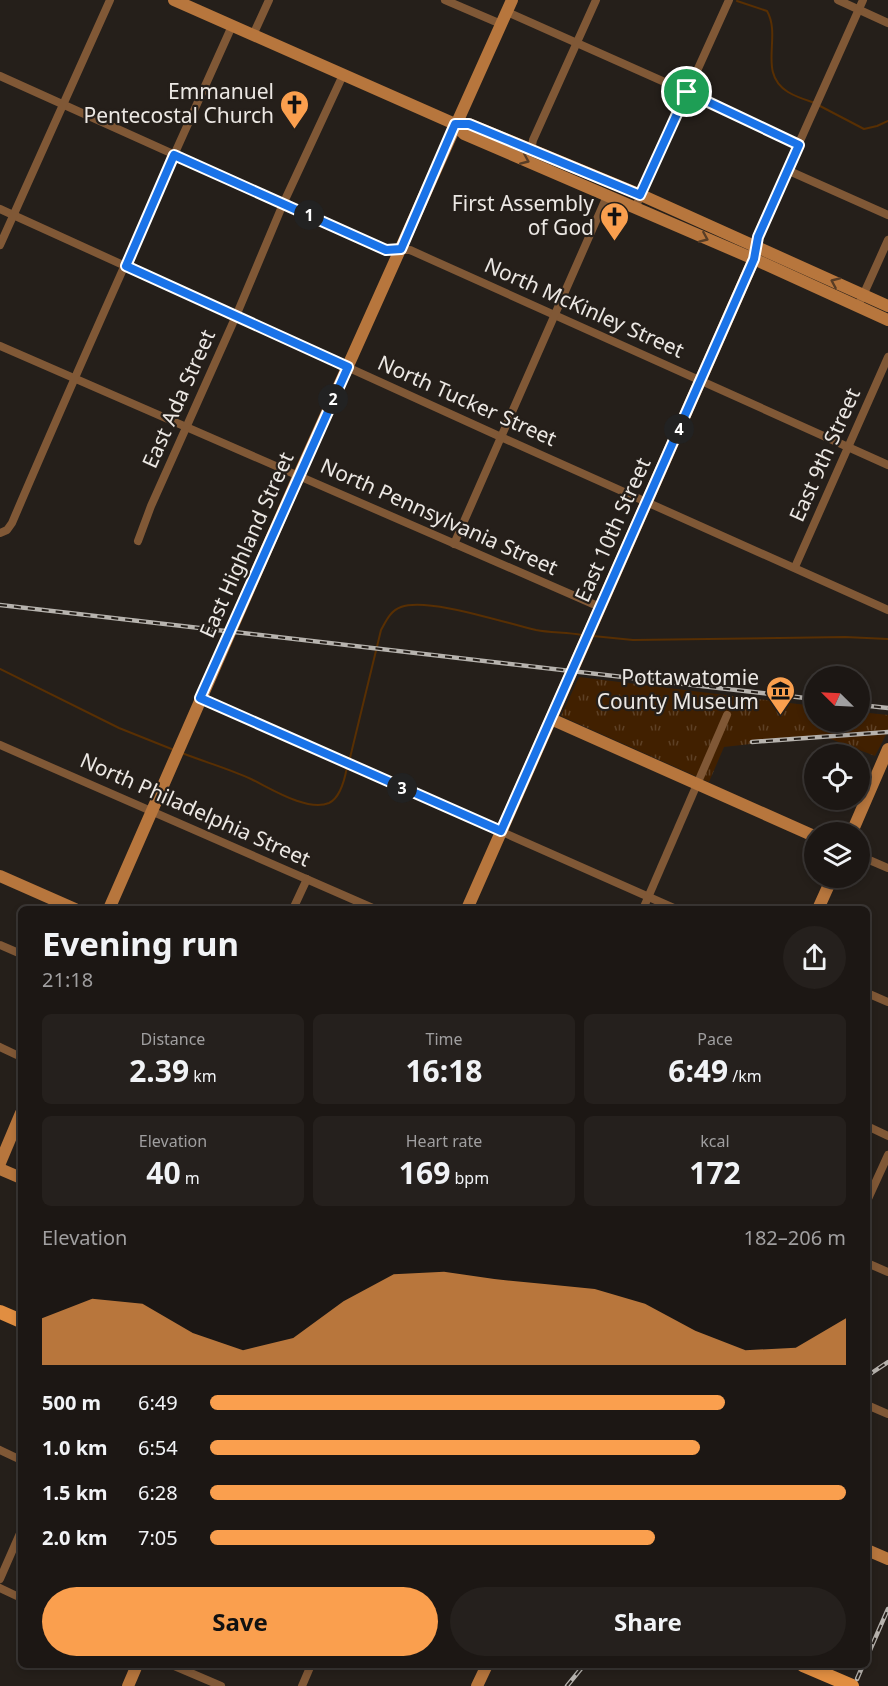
<!DOCTYPE html>
<meta charset="utf-8">
<style>
body{margin:0;font-family:"Noto Sans",sans-serif;background:#25201d;color:#f1f3f6;height:100vh;display:flex;flex-direction:column;font-size:22px;white-space:nowrap}
*{box-sizing:border-box;margin:0}
p{font-size:20px;color:#a09fa0}
.icon{flex:none;width:33px;height:33px;fill:none;stroke:currentColor;stroke-width:2;stroke-linecap:round;stroke-linejoin:round}
.map{position:relative;flex:1;overflow:hidden}
.sheet{position:absolute;left:18px;top:906px;width:852px;height:762px;display:flex;flex-direction:column;background:#1c1714;border-radius:9px;box-shadow:0 3px 9px #0003,0 0 0 2px #3a3634}
.sheet>*{flex:none}
.needle{width:39px;rotate:294deg}
.buttons{position:absolute;left:804px;top:666px;display:grid;gap:12px}
.buttons a{display:grid;place-items:center;width:66px;height:66px;border-radius:50%;background:#1c1714;box-shadow:0 3px 9px #0003,0 0 0 2px #3a3634;font-size:30px}
.pin{position:absolute;display:grid;place-items:center;width:51px;height:51px;color:#fff;margin:-26px;border:3px solid #fff;border-radius:50%;box-shadow:0 2px 6px #0007}
.km{position:absolute;width:30px;height:30px;margin:-15px;border-radius:50%;background:#222;color:#fff;font-size:16px;line-height:30px;text-align:center}
.round{display:grid;place-items:center;flex:none;width:63px;height:63px;border-radius:32px;background:#25201d}
.overview{display:flex;align-items:center;justify-content:space-between;height:102px;padding:0 24px}
h1{font-size:33px;font-weight:700;line-height:45px}
.metrics{display:grid;grid-template-columns:repeat(3,1fr);gap:9px;height:102px;padding:6px 24px}
.metrics div{display:grid;align-content:center;border-radius:9px;background:#25201d;text-align:center}
.metrics b{font-size:30px;font-weight:700}
.metrics small{font-size:16px;font-weight:400}
.metrics p{font-size:16px}
.chart{height:168px;padding:12px 24px}
.chart p{display:flex;justify-content:space-between}
.chart svg{width:100%;height:108px;margin-top:6px;fill:#fa9f4e;opacity:.7}
.primary-button{display:flex;gap:12px;margin-top:auto;padding:12px 24px}
.primary-button a{flex:1;height:69px;border-radius:36px;background:#fa9f4e;color:#111;font-size:24px;font-weight:700;line-height:69px;text-align:center}
.primary-button a+a{background:#25201d;color:#f1f3f6}
ul{padding:0 24px;list-style:none;font-size:20px}
li{display:grid;grid-template-columns:96px 72px 1fr;align-items:center;height:45px}
li i{height:15px;border-radius:8px;background:#fa9f4e}
.map>svg:first-child{display:block}
.grass{fill:url(#grass-tufts)}
.lines{fill:none;stroke-linecap:round;stroke-linejoin:round}
.stream{stroke:#582f03;stroke-width:2}
.street{stroke:#805836;stroke-width:8}
.secondary{stroke:#b7763d;stroke-width:12}
.primary{stroke:#e18e41;stroke-width:14}
.rail-casing{stroke:#b7b3ae;stroke-width:4.5}
.rail{stroke:#251f1a;stroke-width:2;stroke-dasharray:7;stroke-linecap:butt}
.oneway{stroke:#583d26}
.route-casing{stroke:#fff;stroke-width:12}
.route{stroke:#1a73e8;stroke-width:8}
.labels{text-anchor:middle;stroke-width:4.5;stroke-linejoin:round;paint-order:stroke}
.poi-label{font-size:21px;fill:#ece8e4;stroke:#251f1a;text-anchor:end}
.street-label{font-size:21px;fill:#ece8e4;stroke:#251f1a}
</style>
<div class="map">
<svg width="888" height="1686" viewBox="0 0 888 1686">
<defs>
<pattern id="grass-tufts" width="24" height="20" patternUnits="userSpaceOnUse" patternTransform="scale(1.5)"><rect width="24" height="20" fill="#412000"/><path d="M3 7l-1-3M5 7V3M7 7l1-3M15 17l-1-3M17 17v-4M19 17l1-3" fill="none" stroke="#5d4025"/></pattern>
</defs>
<rect width="100%" height="100%" fill="#251f1a"/>
<polygon class="grass" points="579,677 814,706 814,722 860,722 860,712 888,715 888,731 875,756 823,736 724,747 709,782 561,716"/>
<g class="lines">
<g class="stream">
<path d="M737,1l30,10c15,26 -10,62 21,81 8,5 18,8 27,11"/>
<polyline points="820,106 864,129 877,126 888,121"/>
<polyline points="593,636 633,640 845,637 888,639"/>
<polyline points="0,669 119,728 174,750"/>
<path d="M182,753c23,9 47,16 69,26 19,9 56,33 78,24 11,-5 16,-25 18,-36"/>
<path d="M349,762l32,-132c5,-9 9,-19 20,-23 27,-10 104,16 135,23 15,3 31,2 46,5"/>
</g>
<g class="street">
<polyline points="445,0 501,24"/>
<polyline points="838,0 888,23"/>
<polyline points="507,12 687,92 799,145"/>
<polyline points="253,35 269,0"/>
<polyline points="0,76 386,250 410,250 888,465"/>
<polyline points="531,150 533,140 596,0"/>
<polyline points="787,170 888,215"/>
<polyline points="635,208 729,0"/>
<polyline points="0,209 501,437 888,610"/>
<polyline points="0,245 110,0"/>
<polyline points="755,247 787,170 863,0"/>
<polyline points="861,300 888,240"/>
<polyline points="0,346 600,607"/>
<path d="M0,533l7,-3 5,-7c71,-167 146,-332 220,-497"/>
<polyline points="138,541 151,506 236,316 283,204 343,75"/>
<polyline points="454,544 607,196"/>
<polyline points="795,567 888,357"/>
<polyline points="200,698 676,909"/>
<polyline points="0,745 375,909"/>
<polyline points="860,856 888,868"/>
<polyline points="293,909 307,879"/>
<polyline points="643,909 727,715"/>
<polyline points="0,945 21,954"/>
<polyline points="867,993 888,1002"/>
<polyline points="0,1047 21,1057"/>
<polyline points="867,1126 888,1136"/>
<polyline points="867,1201 888,1155"/>
<polyline points="867,1263 888,1272"/>
<polyline points="867,1405 888,1414"/>
<polyline points="0,1450 21,1460"/>
<polyline points="0,1579 21,1531"/>
<polyline points="0,1588 21,1598"/>
<polyline points="172,1665 221,1686"/>
<polyline points="302,1686 311,1665"/>
</g>
<g class="secondary">
<polyline points="174,0 455,124 464,134 754,259 888,320"/>
<polyline points="455,124 469,124 641,195 888,306"/>
<polyline points="551,719 814,836"/>
<polyline points="852,832 888,749"/>
<polyline points="0,876 75,909"/>
<polyline points="109,909 299,475 512,0"/>
<polyline points="467,909 754,259 755,247"/>
<polyline points="818,909 832,878"/>
<polyline points="0,1163 21,1113"/>
<polyline points="0,1169 21,1178"/>
<polyline points="867,1550 888,1559"/>
<polyline points="128,1686 137,1665"/>
<polyline points="477,1686 487,1665"/>
</g>
<g class="primary">
<polyline points="0,1312 21,1321"/>
<polyline points="803,1665 852,1686"/>
</g>
<defs>
<g id="rail">
<polyline points="0,605 814,699"/>
<polyline points="860,705 888,708"/>
<polyline points="752,742 888,732"/>
<polyline points="867,1376 888,1362"/>
<polyline points="867,1657 888,1609"/>
<polyline points="857,1679 863,1665"/>
<polyline points="567,1686 584,1665"/>
</g>
</defs>
<use href="#rail" class="rail-casing"/>
<use href="#rail" class="rail"/>
</g>
<defs><path id="oneway-chevron" d="M-2-3.5L2.5 0L-2 3.5" fill="none" stroke-width="1.6" stroke-linecap="round" stroke-linejoin="round" transform="scale(1.5)"/></defs>
<g class="oneway">
<use href="#oneway-chevron" transform="translate(525 160) rotate(23)"/>
<use href="#oneway-chevron" transform="translate(704 238) rotate(23)"/>
<use href="#oneway-chevron" transform="translate(835 282) rotate(-156)"/>
</g>
<g class="lines">
<defs>
<polygon id="route" points="687,92 799,145 758,237 754,259 501,831 200,698 348,367 126,266 174,155 386,250 401,249 455,124 469,124 640,195"/>
</defs>
<use href="#route" class="route-casing"/>
<use href="#route" class="route"/>
</g>
<defs>
<symbol id="church-pin" viewBox="-11 -11 22 30"><path d="M0 17L-7.5 6A9.5 9.5 0 1 1 7.5 6Z" fill="#fa9f4e" stroke="#251f1a"/><path d="M-1.2-6h2.4v3.5h3.3v2.4h-3.3V6h-2.4V-.1h-3.3v-2.4h3.3Z" fill="#111"/></symbol>
<symbol id="museum-pin" viewBox="-11 -11 22 30"><path d="M0 17L-7.5 6A9.5 9.5 0 1 1 7.5 6Z" fill="#fa9f4e" stroke="#251f1a"/><path d="M0-6L6-3V-2H-6V-3ZM-5-1h2V3h-2ZM-1-1h2V3h-2ZM3-1h2V3H3ZM-6 4H6V6H-6Z" fill="#111"/></symbol>
</defs>
<g fill-rule="evenodd">
<use href="#church-pin" x="278" y="88" width="33" height="45"/>
<use href="#church-pin" x="598" y="200" width="33" height="45"/>
<use href="#museum-pin" x="764" y="674" width="33" height="45"/>
</g>
<g class="labels">
<g class="poi-label">
<text x="274" y="99">Emmanuel<tspan x="274" dy="24">Pentecostal Church</tspan></text>
<text x="594" y="211">First Assembly<tspan x="594" dy="24">of God</tspan></text>
<text x="759" y="685">Pottawatomie<tspan x="759" dy="24">County Museum</tspan></text>
</g>
<g class="street-label">
<text transform="translate(584 308) rotate(24)" y="7">North McKinley Street</text>
<text transform="translate(179 399) rotate(-66)" y="7">East Ada Street</text>
<text transform="translate(467 401) rotate(24)" y="7">North Tucker Street</text>
<text transform="translate(825 455) rotate(-66)" y="7">East 9th Street</text>
<text transform="translate(439 517) rotate(24)" y="7">North Pennsylvania Street</text>
<text transform="translate(613 530) rotate(-66)" y="7">East 10th Street</text>
<text transform="translate(247 545) rotate(-66)" y="7">East Highland Street</text>
<text transform="translate(195 810) rotate(24)" y="7">North Philadelphia Street</text>
</g>
</g>
</svg>
<div class="buttons">
<a><svg class="needle" viewBox="-14 -14 28 28"><path d="M0-13l5 13h-10z" fill="#e53935"/><path d="M0 13l5-13h-10z" fill="#a09fa0"/></svg></a>
<a><svg class="icon" aria-label="locate" viewBox="0 0 24 24"><circle cx="12" cy="12" r="6"/><path d="M12 2v4M12 18v4M2 12h4M18 12h4"/></svg></a>
<a><svg class="icon" aria-label="layers" viewBox="0 0 24 24"><path d="M12 4l9 5-9 5-9-5zM3 14l9 5 9-5"/></svg></a>
</div>
<div class="pin" style="left:687px;top:92px;background:#1e9e55"><svg class="icon" aria-label="arrive" viewBox="0 0 24 24"><path d="M6 21V4h12l-3 4 3 4H6"/></svg></div>
<b class="km" style="left:309px;top:215px">1</b>
<b class="km" style="left:333px;top:399px">2</b>
<b class="km" style="left:402px;top:788px">3</b>
<b class="km" style="left:679px;top:429px">4</b>
<section class="sheet">
<div class="overview"><div><h1>Evening run</h1><p>21:18</p></div><a class="round"><svg class="icon" aria-label="share" viewBox="0 0 24 24"><path d="M12 15V3M7 8l5-5 5 5M5 13v7h14v-7"/></svg></a></div>
<div class="metrics">
<div><p>Distance</p><b>2.39<small> km</small></b></div>
<div><p>Time</p><b>16:18</b></div>
<div><p>Pace</p><b>6:49<small> /km</small></b></div>
</div>
<div class="metrics">
<div><p>Elevation</p><b>40<small> m</small></b></div>
<div><p>Heart rate</p><b>169<small> bpm</small></b></div>
<div><p>kcal</p><b>172</b></div>
</div>
<div class="chart"><p><span>Elevation</span>182–206 m</p>
<svg viewBox="0 0 160 44" preserveAspectRatio="none"><path d="M0 44V25L10 17L20 19L30 31L40 38L50 33L60 18L70 7L80 6L90 9L100 11L110 13L120 19L130 30L140 38L150 37L160 25V44z"/></svg>
</div>
<ul>
<li><b>500 m</b>6:49<i style="width:81%"></i></li>
<li><b>1.0 km</b>6:54<i style="width:77%"></i></li>
<li><b>1.5 km</b>6:28<i style="width:100%"></i></li>
<li><b>2.0 km</b>7:05<i style="width:70%"></i></li>
</ul>
<div class="primary-button"><a>Save</a><a>Share</a></div>
</section>
</div>
